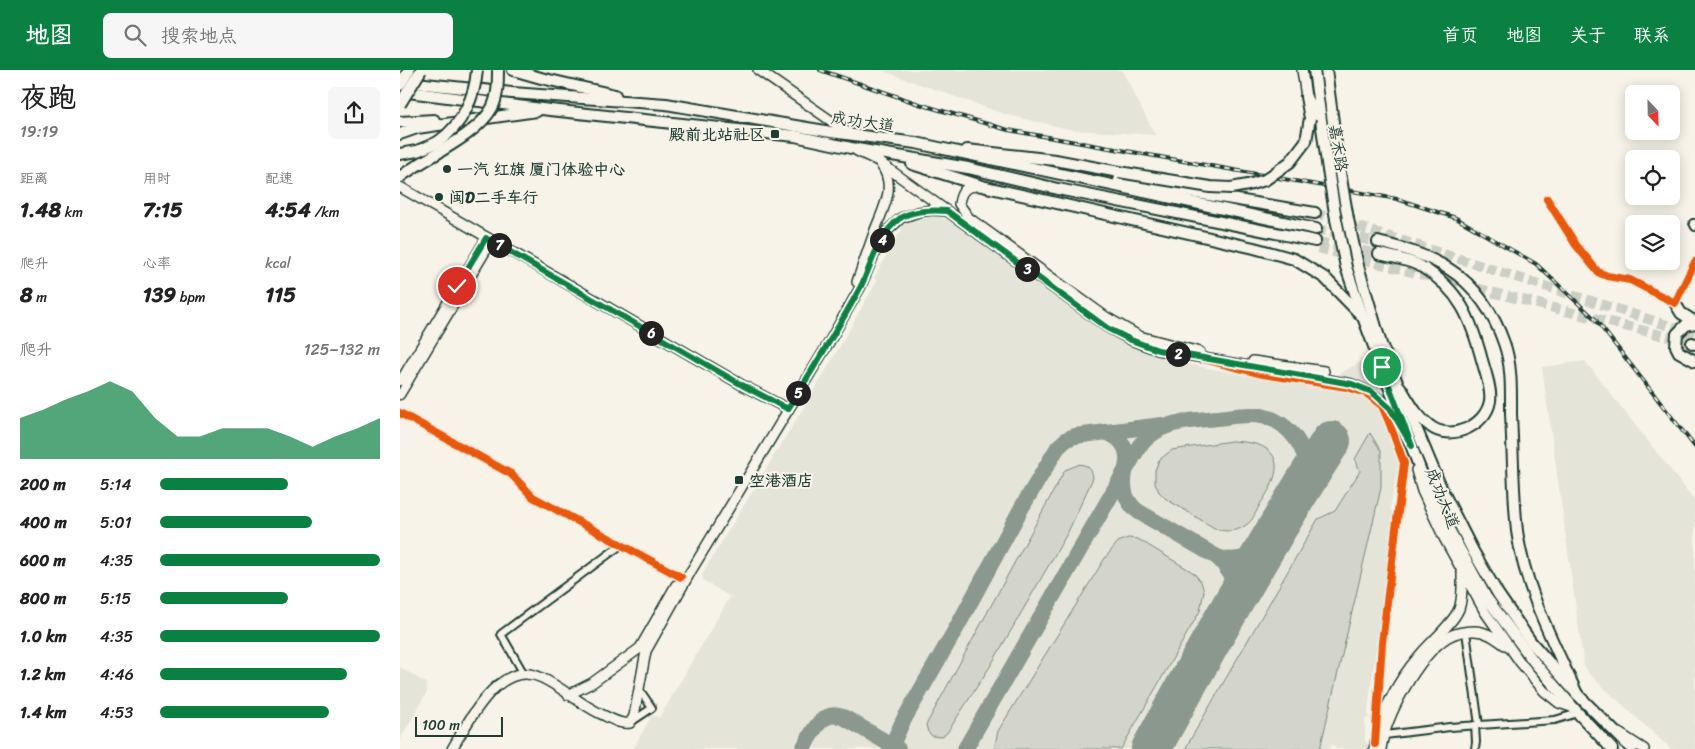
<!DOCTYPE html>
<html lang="zh">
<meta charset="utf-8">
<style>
body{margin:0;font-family:Sriracha,"LXGW WenKai TC",sans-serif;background:#f6f6f6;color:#222;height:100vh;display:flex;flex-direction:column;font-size:19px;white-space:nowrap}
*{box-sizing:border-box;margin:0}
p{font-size:16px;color:#767676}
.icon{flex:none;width:28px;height:28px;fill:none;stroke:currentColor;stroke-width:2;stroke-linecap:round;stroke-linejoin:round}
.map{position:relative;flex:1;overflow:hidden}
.panel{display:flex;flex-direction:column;background:#fff;width:400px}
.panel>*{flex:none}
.needle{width:32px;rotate:158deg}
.buttons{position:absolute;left:1225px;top:15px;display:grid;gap:10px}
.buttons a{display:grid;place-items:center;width:55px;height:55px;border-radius:8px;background:#fff;box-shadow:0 2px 12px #0003;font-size:25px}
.scale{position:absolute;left:15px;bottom:12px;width:88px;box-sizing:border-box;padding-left:5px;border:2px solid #1f3d34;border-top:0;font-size:14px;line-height:18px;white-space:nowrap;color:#1f3d34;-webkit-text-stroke:4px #f7f3e8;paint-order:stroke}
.pin{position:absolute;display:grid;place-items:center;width:42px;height:42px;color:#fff;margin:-21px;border:2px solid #fff;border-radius:50%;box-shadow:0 1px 5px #0007}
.km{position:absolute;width:25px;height:25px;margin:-12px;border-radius:50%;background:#222;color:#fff;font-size:14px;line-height:25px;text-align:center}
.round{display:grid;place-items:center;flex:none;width:52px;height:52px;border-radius:8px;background:#f6f6f6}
.overview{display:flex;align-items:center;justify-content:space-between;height:85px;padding:0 20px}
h1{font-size:28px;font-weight:800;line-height:38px}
.stats{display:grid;grid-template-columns:repeat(3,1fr);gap:8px;height:85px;padding:5px 20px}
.stats div{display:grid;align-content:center}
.stats b{font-size:21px;font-weight:800}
.stats small{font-size:14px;font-weight:400}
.stats p{font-size:14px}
.chart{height:140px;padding:10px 20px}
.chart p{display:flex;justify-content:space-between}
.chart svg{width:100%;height:90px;margin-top:5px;fill:#0b8043;opacity:.7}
ul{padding:0 20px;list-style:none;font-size:16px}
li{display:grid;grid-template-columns:80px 60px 1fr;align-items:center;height:38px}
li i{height:12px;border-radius:6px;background:#0b8043}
header{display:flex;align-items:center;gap:30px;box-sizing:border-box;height:70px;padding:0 25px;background:#0b8043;color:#fff}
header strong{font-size:24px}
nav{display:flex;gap:28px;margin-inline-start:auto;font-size:18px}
.search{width:350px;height:45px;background:#f6f6f6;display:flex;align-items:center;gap:12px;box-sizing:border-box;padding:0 18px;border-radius:8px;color:#767676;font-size:19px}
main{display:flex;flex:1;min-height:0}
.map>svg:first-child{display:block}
.built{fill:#e5e4d9}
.green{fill:#d3d5ca;stroke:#79897f}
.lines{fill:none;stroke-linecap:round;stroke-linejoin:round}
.taxiway{stroke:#8b988e;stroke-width:16}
.runway{stroke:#8b988e;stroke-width:40}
.trunk-tunnel{stroke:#cccfc4;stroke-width:10;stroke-dasharray:10 5;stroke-linecap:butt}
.minor-casing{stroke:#1f3d34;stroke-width:10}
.tertiary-casing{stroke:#1f3d34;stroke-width:11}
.secondary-casing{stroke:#1f3d34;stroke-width:12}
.primary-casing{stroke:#1f3d34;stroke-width:14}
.trunk-casing{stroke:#1f3d34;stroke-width:14}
.minor{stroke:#f7f3e8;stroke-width:6}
.tertiary{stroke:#f7f3e8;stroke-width:8}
.secondary{stroke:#f7f3e8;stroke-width:9}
.primary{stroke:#f7f3e8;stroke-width:10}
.trunk{stroke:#f7f3e8;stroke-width:10}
.rail-casing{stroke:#1f3d34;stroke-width:4}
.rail{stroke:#f7f3e8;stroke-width:2;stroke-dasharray:5.5;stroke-linecap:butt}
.primary-bridge-casing{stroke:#1f3d34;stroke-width:14;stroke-linecap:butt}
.trunk-bridge-casing{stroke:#1f3d34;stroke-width:14;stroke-linecap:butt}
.primary-bridge{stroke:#f7f3e8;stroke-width:10}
.trunk-bridge{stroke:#f7f3e8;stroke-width:10}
.cycleway-casing{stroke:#f7f3e8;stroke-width:11}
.cycleway{stroke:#e8590c;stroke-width:8}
.route-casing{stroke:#fff;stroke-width:10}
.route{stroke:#0b8043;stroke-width:6}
.poi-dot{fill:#1f3d34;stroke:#f7f3e8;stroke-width:2}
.labels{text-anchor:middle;stroke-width:4;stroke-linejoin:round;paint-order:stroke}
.street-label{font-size:16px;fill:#1f3d34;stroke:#f7f3e8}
.poi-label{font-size:16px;font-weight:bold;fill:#1f3d34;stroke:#f7f3e8;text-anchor:start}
</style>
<header>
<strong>地图</strong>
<div class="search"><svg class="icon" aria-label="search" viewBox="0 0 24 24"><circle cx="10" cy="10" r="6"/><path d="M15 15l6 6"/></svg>搜索地点</div>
<nav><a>首页</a><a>地图</a><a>关于</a><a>联系</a></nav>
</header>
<main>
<section class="panel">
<div class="overview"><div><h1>夜跑</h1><p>19:19</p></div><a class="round"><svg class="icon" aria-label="share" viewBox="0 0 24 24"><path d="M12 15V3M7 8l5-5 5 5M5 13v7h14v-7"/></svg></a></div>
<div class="stats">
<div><p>距离</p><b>1.48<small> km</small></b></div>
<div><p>用时</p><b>7:15</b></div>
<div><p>配速</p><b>4:54<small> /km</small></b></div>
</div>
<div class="stats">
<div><p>爬升</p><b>8<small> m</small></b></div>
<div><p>心率</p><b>139<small> bpm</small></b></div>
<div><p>kcal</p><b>115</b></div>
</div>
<div class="chart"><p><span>爬升</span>125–132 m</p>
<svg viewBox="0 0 160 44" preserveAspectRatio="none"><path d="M0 44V24L10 20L20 15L30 11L40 6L50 11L60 24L70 33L80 33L90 29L100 29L110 29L120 33L130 38L140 33L150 29L160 24V44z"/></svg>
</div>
<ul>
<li><b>200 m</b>5:14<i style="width:58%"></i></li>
<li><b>400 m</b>5:01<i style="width:69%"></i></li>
<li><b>600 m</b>4:35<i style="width:100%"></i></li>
<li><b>800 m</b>5:15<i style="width:58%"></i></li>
<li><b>1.0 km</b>4:35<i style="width:100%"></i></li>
<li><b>1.2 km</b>4:46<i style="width:85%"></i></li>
<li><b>1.4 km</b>4:53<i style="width:77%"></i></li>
</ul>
</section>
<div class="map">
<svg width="1295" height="679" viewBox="0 0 1295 679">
<rect width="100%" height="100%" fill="#f7f3e8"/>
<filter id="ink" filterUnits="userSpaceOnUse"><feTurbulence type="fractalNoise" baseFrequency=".02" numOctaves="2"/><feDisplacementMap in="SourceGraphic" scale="10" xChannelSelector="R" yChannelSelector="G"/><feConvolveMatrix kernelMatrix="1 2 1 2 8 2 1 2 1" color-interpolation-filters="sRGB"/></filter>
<g filter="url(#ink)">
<g class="built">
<polygon points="480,0 722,0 755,65 673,60 607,45"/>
<polygon points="531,144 556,153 564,159 729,276 767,287 767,290 874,311 877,310 930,318 938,305 960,292 983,305 990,321 980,339 999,391 990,438 993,445 968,641 969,648 965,649 965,671 968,674 967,679 935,679 935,676 931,675 930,679 233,679 252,645 259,648 330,527 303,510 302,504 421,309 477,211 474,208 498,165 502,161 500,157 512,149"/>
<polygon points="1185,291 1295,431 1295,679 1271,679 1191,606 1184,596 1142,297"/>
<polygon points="0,597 26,613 27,622 0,670"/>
</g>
<g class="green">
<polygon points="970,363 981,381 981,418 920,679 785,679 918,449 935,441 960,401 955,389"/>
<path d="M831,371c12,1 27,1 37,9 19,15 0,42 -9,56 -3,6 -7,16 -13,19 -9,7 -20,7 -30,4l-50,-30 -7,-7 -4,-9v-13l4,-10 13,-10z"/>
<path d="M680,394c9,2 12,5 13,14l-25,54 -77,133 -44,68 -5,4 -10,-1 -4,-4 -2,-7 139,-255z"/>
<polygon points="728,468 738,469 794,503 801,512 804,521 800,541 721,679 594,679 598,661 705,488 718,472"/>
</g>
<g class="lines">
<g class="taxiway">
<path d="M705,362c18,6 25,18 21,36"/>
<path d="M725,402c-3,17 0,30 14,40l78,45"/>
<path d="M403,679c9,-16 19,-42 42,-31l53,31"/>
<polyline points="490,679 503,651 557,557 622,437 658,377 667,369 675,366 762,355"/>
<path d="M565,679l175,-304c23,-25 44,-23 77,-27 14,-1 30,-5 45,-2 27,5 50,36 43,63 -3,10 -9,19 -14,27 -16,28 -37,64 -74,51 32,30 11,54 -7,84"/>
</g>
<path class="runway" d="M751,679c57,-104 116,-208 180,-308"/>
<g class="trunk-tunnel">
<polyline points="915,143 1295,264"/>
<polyline points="916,159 978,172"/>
<polyline points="918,172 979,184"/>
<polyline points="918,178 1292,273"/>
</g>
<defs>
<g id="minor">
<polyline points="1147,129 1176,175 1198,202 1207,206 1230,210 1275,233 1295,192"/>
<polyline points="1295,153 1293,153 1295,157"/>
<polyline points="839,298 863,304 918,312"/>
<polyline points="0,343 111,404 133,427 281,507"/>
<polyline points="1066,562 1079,655"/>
<polyline points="124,604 101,564 221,475"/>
<polyline points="231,652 252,638 239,619"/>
<polyline points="976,658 982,573 1004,393 989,352 982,336 978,333"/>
<polyline points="985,665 1050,657 1155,650 1178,643"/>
<polyline points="1075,679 1076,672 1075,655"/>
</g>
<g id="tertiary">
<polyline points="0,311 86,168"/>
<polyline points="0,325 92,171"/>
</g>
<g id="secondary">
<polyline points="358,0 450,64"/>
<polyline points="902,0 906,27 919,48"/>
<path d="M457,81l21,10 229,166 24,13 27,10 194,34c27,11 35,19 49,43"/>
<path d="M579,116c-13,0 -18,4 -20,18l10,14 137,99 33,19 61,16"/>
<polyline points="0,117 342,315 388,339"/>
<path d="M457,212c6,-18 12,-35 18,-52 8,-21 22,-44 6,-65"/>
<polyline points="853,291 924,301"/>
<polyline points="1016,400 1022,421 1044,468 1085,542 1120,592 1144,621 1159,633 1174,638"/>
<polyline points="168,625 192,613 240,578 276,515"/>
<polyline points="1219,663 1244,679"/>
<path d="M52,679c17,-28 48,-92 90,-71 21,10 38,26 59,36 9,4 19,11 29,9l4,-7 12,-65 45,-80 137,-227 33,-58 15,-36 12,-20 13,-12 17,-6 14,-2 15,1"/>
<path d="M974,679c5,-33 23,-68 45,-93 11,-14 33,-31 40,-47 4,-11 3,-23 3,-35"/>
<path d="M981,679c5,-34 37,-93 67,-112 7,-4 17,-6 26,-6 12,0 21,7 31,14"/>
</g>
<g id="primary">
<polyline points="914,0 928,100"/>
<polyline points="926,0 939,97"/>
<polyline points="936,149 946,197 963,247 1029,423 1086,527 1134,592 1178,643 1212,679"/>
<polyline points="948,149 958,196 981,274 1042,420 1073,481 1098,524 1131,572 1177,624 1232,679"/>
</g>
<g id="trunk">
<polyline points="113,0 141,8 215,25"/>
<polyline points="6,12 112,23 266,34 431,62 516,73 916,159"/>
<polyline points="0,21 150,40 395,66 451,78 568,98 658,119 915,171"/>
<polyline points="906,27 910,48"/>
<polyline points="0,52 34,50"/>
<polyline points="0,64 17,58 137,41"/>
<polyline points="567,80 655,90 719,102"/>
<polyline points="0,84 17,81"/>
<polyline points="512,94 582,116 854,178 894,189 925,208 963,247"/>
<polyline points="719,110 915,143"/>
<path d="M978,172c25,6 49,13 71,27 26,16 45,45 55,74 8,22 7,48 7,71 2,39 2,79 6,117 8,59 36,110 60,163"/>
<path d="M979,184c14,3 31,6 43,13 38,23 49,52 60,93 3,11 10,30 8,41 -4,25 -40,41 -60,25 -14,-10 -21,-25 -30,-39"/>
<polyline points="1275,233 1281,243 1295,252"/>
<polyline points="1295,253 1286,255 1277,264 1276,276 1279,282 1295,291"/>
<polyline points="1292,273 1295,274"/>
</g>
</defs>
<use href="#minor" class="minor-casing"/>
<use href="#tertiary" class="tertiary-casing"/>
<use href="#secondary" class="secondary-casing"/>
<use href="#primary" class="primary-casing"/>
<use href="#trunk" class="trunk-casing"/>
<use href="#minor" class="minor"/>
<use href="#tertiary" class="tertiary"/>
<use href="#secondary" class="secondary"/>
<use href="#primary" class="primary"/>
<use href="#trunk" class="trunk"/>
<defs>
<polyline id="rail" points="420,0 519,34 608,60 997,129 1056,148 1136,194 1195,249 1295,377"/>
</defs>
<use href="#rail" class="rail-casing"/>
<use href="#rail" class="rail"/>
<defs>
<g id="primary-bridge">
<polyline points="939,97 948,149"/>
<polyline points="928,100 936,149"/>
</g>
<g id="trunk-bridge">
<polyline points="0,15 9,0"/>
<polyline points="0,34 21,0"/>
<path d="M17,81c7,-3 16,-6 22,-10 23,-16 36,-44 38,-71"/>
<polyline points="719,102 810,117 831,118 848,115 865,110 890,92 906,71 910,48"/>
<path d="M0,107c26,-20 77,-41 92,-69 6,-11 6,-26 6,-38"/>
</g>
</defs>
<use href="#primary-bridge" class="primary-bridge-casing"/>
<use href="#trunk-bridge" class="trunk-bridge-casing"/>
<use href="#primary-bridge" class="primary-bridge"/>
<use href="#trunk-bridge" class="trunk-bridge"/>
<defs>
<g id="cycleway">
<polyline points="1147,129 1176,175 1198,202 1207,206 1230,210 1275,233 1295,192"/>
<polyline points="804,289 863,304 947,317 966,323 982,336 989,352 1004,393 982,573 975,674"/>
<polyline points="0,343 111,404 133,427 281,507"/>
</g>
</defs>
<use href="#cycleway" class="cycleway-casing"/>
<use href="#cycleway" class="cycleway"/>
</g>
</g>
<g class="lines" filter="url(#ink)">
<defs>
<path id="route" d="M57,216l29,-48 256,147 46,24c25,-40 50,-80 72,-121 12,-23 17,-52 39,-69 13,-9 33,-9 48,-8l160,117 24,12 27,10 194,34 20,8 18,16 22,38 -30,-79"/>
</defs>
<use href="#route" class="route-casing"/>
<use href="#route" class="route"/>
</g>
<g class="poi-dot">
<rect x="370" y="59" width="10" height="10" rx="2.5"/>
<circle cx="47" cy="99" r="5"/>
<circle cx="39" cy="127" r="5"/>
<rect x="334" y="405" width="10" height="10" rx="2.5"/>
</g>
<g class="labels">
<g class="street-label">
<text transform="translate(463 51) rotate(8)" y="6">成功大道</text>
<text transform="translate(939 78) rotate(81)" y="6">嘉禾路</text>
<text transform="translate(1043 428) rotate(68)" y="6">成功大道</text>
</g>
<g class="poi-label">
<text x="365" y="70" text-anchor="end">殿前北站社区</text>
<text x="57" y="105">一汽 红旗 厦门体验中心</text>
<text x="49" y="133">闽D二手车行</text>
<text x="349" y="416">空港酒店</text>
</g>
</g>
</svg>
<div class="buttons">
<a><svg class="needle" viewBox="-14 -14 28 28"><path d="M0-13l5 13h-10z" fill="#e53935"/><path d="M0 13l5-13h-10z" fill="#767676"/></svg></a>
<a><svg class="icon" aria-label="locate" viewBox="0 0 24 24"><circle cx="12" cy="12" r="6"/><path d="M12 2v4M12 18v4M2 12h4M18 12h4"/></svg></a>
<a><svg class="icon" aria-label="layers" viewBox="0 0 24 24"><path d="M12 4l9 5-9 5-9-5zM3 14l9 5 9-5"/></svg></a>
</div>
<div class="scale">100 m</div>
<div class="pin" style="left:982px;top:297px;background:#1e9e55"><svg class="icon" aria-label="arrive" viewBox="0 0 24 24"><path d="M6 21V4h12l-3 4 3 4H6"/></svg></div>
<div class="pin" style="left:57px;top:216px;background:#d93025"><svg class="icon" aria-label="check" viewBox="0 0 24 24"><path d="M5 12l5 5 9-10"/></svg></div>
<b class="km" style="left:778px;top:284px">2</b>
<b class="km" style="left:627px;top:199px">3</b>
<b class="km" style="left:482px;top:170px">4</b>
<b class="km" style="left:398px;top:323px">5</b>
<b class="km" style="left:251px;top:263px">6</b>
<b class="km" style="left:99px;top:175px">7</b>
</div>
</main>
